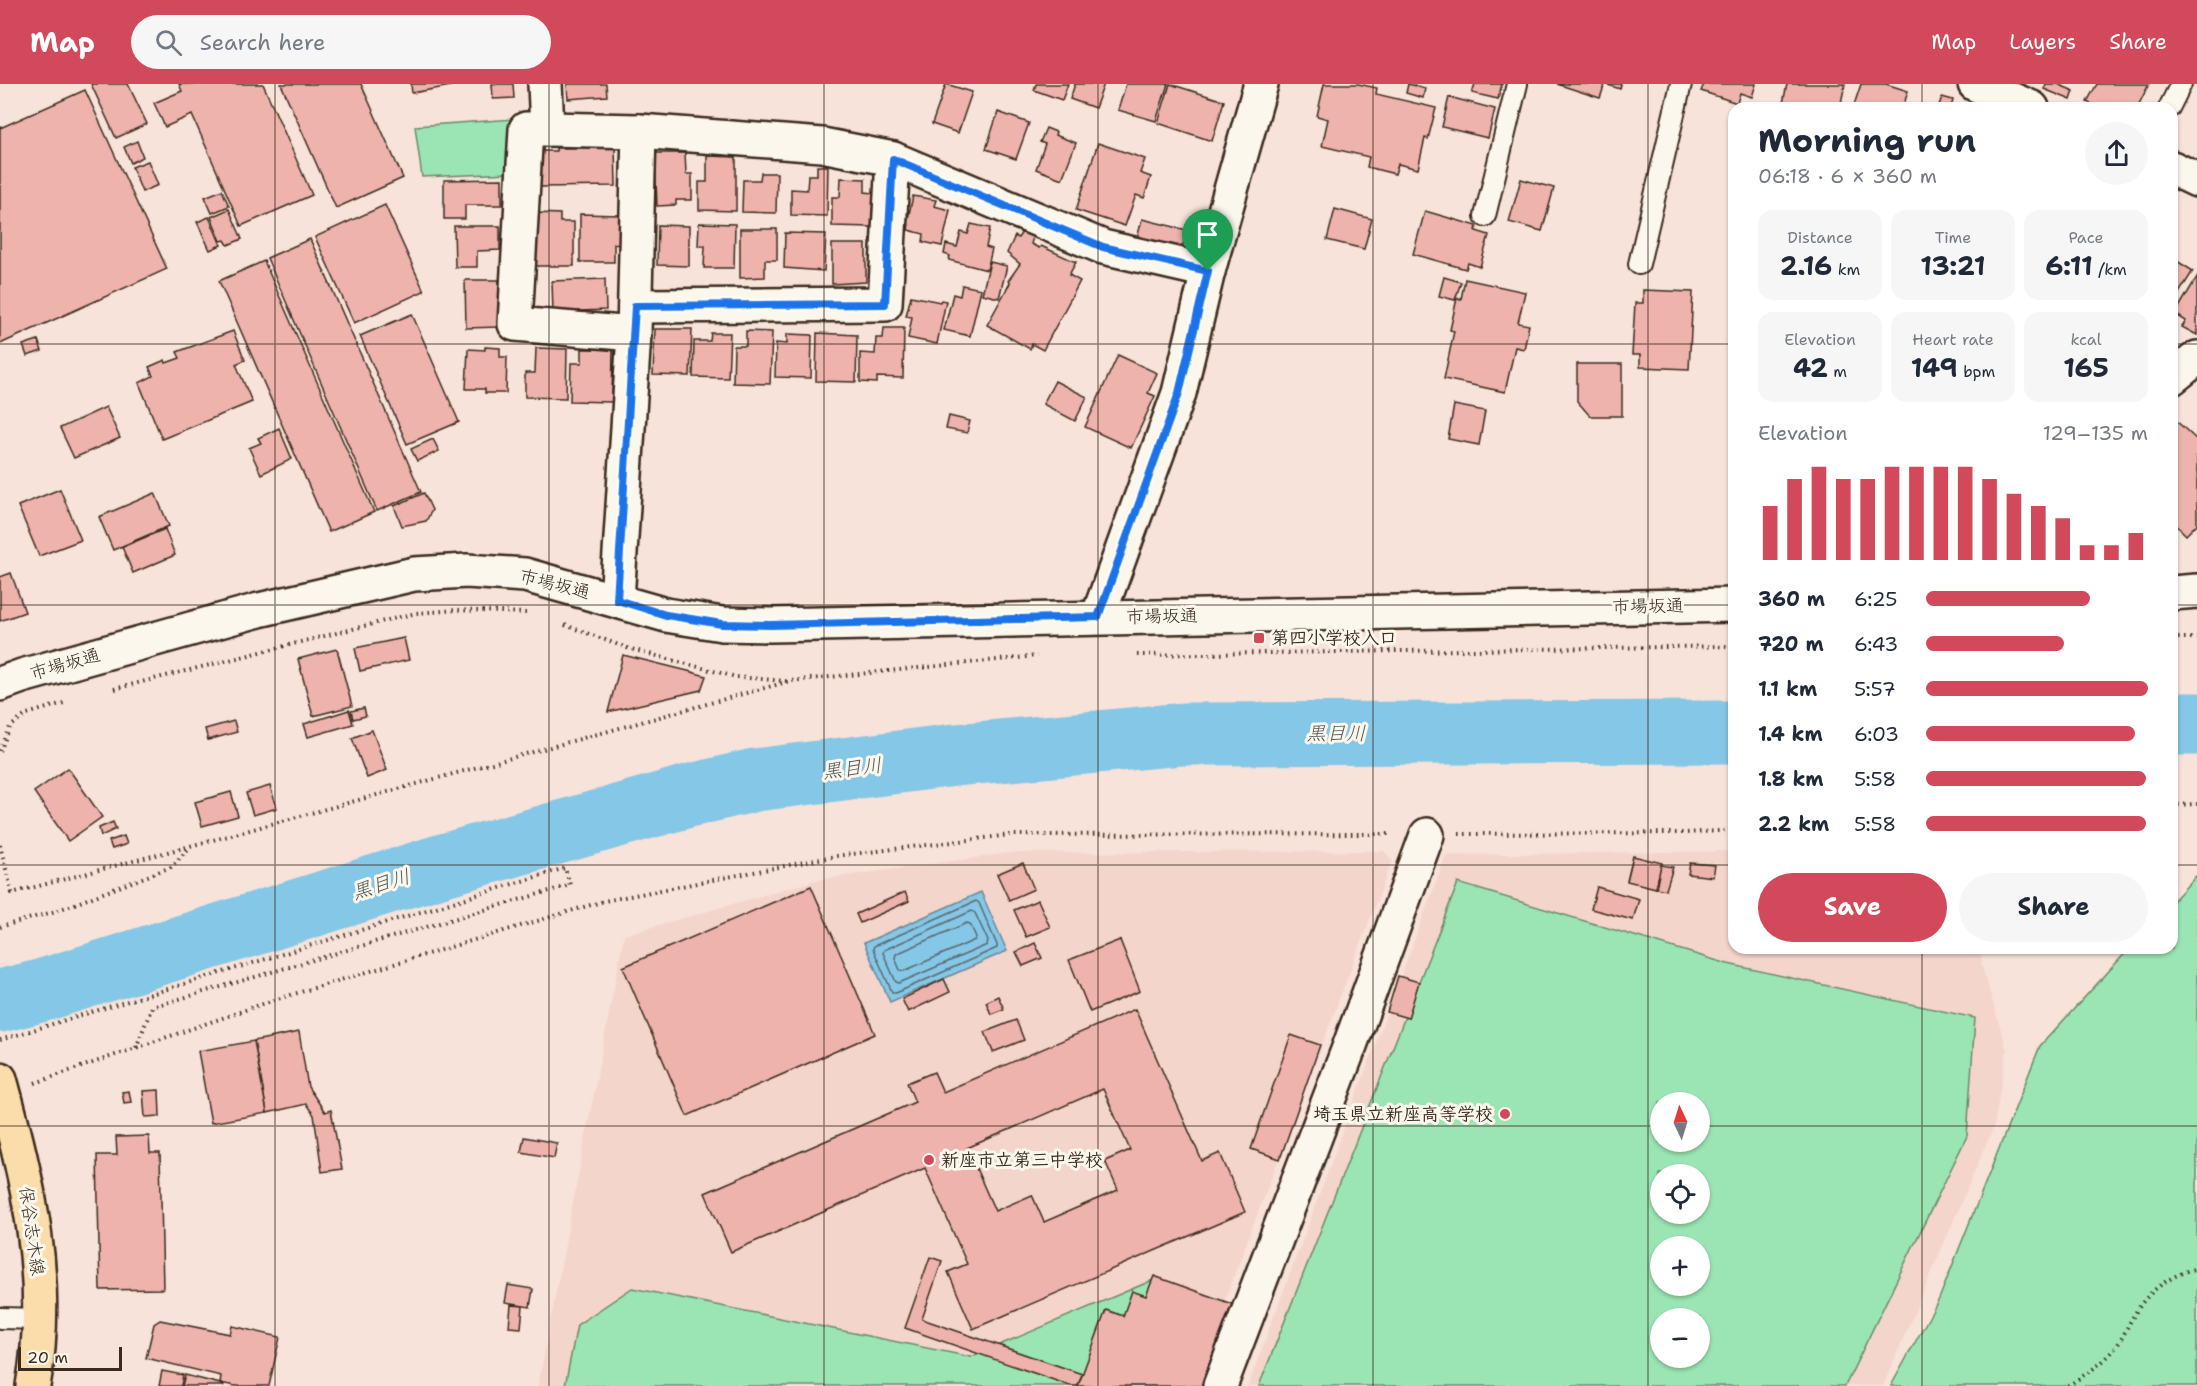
<!DOCTYPE html>
<meta charset="utf-8">
<style>
body{margin:0;font-family:"Shantell Sans","Klee One",sans-serif;background:#f6f6f7;color:#1f2937;height:100vh;display:flex;flex-direction:column;font-size:22px;white-space:nowrap}
*{box-sizing:border-box;margin:0}
p{font-size:20px;color:#747a83}
.icon{flex:none;width:33px;height:33px;fill:none;stroke:currentColor;stroke-width:2;stroke-linecap:round;stroke-linejoin:round}
.map{position:relative;flex:1;overflow:hidden}
.side{position:absolute;left:1728px;top:18px;width:450px;height:852px;display:flex;flex-direction:column;background:#fff;border-radius:18px;box-shadow:0 2px 4px #0004}
.side>*{flex:none}
.needle{width:39px;rotate:356deg}
.buttons{position:absolute;left:1650px;top:1008px;display:grid;gap:12px}
.buttons a{display:grid;place-items:center;width:60px;height:60px;border-radius:50%;background:#fff;box-shadow:0 2px 4px #0004;font-size:30px}
.scale{position:absolute;left:18px;bottom:15px;width:104px;box-sizing:border-box;padding-left:6px;border:3px solid #3b2a1e;border-top:0;font-size:16px;line-height:21px;white-space:nowrap;color:#3b2a1e;-webkit-text-stroke:4px #fbf7ec;paint-order:stroke}
.pin{position:absolute;display:grid;place-items:center;width:51px;height:51px;color:#fff;margin:-62px -26px;border-radius:50% 50% 50% 0;rotate:-45deg;box-shadow:0 0 6px #0007}
.pin .icon{rotate:45deg}
.round{display:grid;place-items:center;flex:none;width:63px;height:63px;border-radius:32px;background:#f6f6f7}
.summary{display:flex;align-items:center;justify-content:space-between;height:102px;padding:0 30px}
h1{font-size:33px;font-weight:700;line-height:45px}
.figures{display:grid;grid-template-columns:repeat(3,1fr);gap:9px;height:102px;padding:6px 30px}
.figures div{display:grid;align-content:center;border-radius:15px;background:#f6f6f7;text-align:center}
.figures b{font-size:26px;font-weight:700}
.figures small{font-size:16px;font-weight:400}
.figures p{font-size:16px}
.chart{height:168px;padding:12px 30px}
.chart p{display:flex;justify-content:space-between}
.chart svg{width:100%;height:108px;margin-top:6px;stroke:#d1495b;stroke-width:6}
.primary-button{display:flex;gap:12px;margin-top:auto;padding:12px 30px}
.primary-button a{flex:1;height:69px;border-radius:36px;background:#d1495b;color:#fff;font-size:24px;font-weight:700;line-height:69px;text-align:center}
.primary-button a+a{background:#f6f6f7;color:#1f2937}
ul{padding:0 30px;list-style:none;font-size:20px}
li{display:grid;grid-template-columns:96px 72px 1fr;align-items:center;height:45px}
li i{height:15px;border-radius:8px;background:#d1495b}
header{display:flex;align-items:center;gap:36px;box-sizing:border-box;height:84px;padding:0 30px;background:#d1495b;color:#fff}
header strong{font-size:28px}
nav{display:flex;gap:33px;margin-inline-start:auto;font-size:21px}
.search{width:420px;height:54px;background:#f6f6f7;display:flex;align-items:center;gap:15px;box-sizing:border-box;padding:0 21px;border-radius:33px;color:#747a83;font-size:22px}
.map>svg:first-child{display:block}
.built{fill:#f4d5cc;fill-rule:evenodd}
.green{fill:#9be5b4;stroke:#6b8869;stroke-width:1.5;fill-rule:evenodd}
.water{fill:#85c7e6;stroke:#678896;stroke-width:1.5}
.lines{fill:none;stroke-linecap:round;stroke-linejoin:round}
.shore{stroke:#59696e;stroke-width:1.5}
.river{stroke:#85c7e6;stroke-width:63}
.building{fill:#eeb3ad;stroke:#3b2a1e;stroke-width:1.5;fill-rule:evenodd}
.lane-casing{stroke:#3b2a1e;stroke-width:24}
.street-casing{stroke:#3b2a1e;stroke-width:38}
.secondary-casing{stroke:#3b2a1e;stroke-width:38}
.primary-casing{stroke:#3b2a1e;stroke-width:38}
.path{stroke:#3b2a1e;stroke-width:4;stroke-dasharray:1.5 4.5;stroke-linecap:butt}
.lane{stroke:#fbf7ec;stroke-width:20}
.street{stroke:#fbf7ec;stroke-width:33}
.secondary{stroke:#fbf7ec;stroke-width:33}
.primary{stroke:#faddab;stroke-width:33}
.route-casing{stroke:#fff;stroke-width:12}
.route{stroke:#1a73e8;stroke-width:8}
.grid{fill:none;stroke:#3b2a1e;stroke-width:1.5;stroke-opacity:0.55}
.poi-dot{fill:#d1495b;stroke:#fbf7ec;stroke-width:2}
.labels{text-anchor:middle;stroke-width:6;stroke-linejoin:round;paint-order:stroke}
.street-label{font-size:18px;fill:#3b2a1e;stroke:#fbf7ec}
.poi-label{font-size:18px;font-weight:bold;fill:#3b2a1e;stroke:#fbf7ec;text-anchor:start}
.water-label{font-size:20px;font-style:italic;fill:#51595a;stroke:#fbf7ec}
</style>
<header>
<strong>Map</strong>
<div class="search"><svg class="icon" aria-label="search" viewBox="0 0 24 24"><circle cx="10" cy="10" r="6"/><path d="M15 15l6 6"/></svg>Search here</div>
<nav><a>Map</a><a>Layers</a><a>Share</a></nav>
</header>
<div class="map">
<svg width="2197" height="1302" viewBox="0 0 2197 1302">
<rect width="100%" height="100%" fill="#f7e3d9"/>
<filter id="ink" filterUnits="userSpaceOnUse"><feTurbulence type="fractalNoise" baseFrequency=".0167" numOctaves="2"/><feDisplacementMap in="SourceGraphic" scale="12" xChannelSelector="R" yChannelSelector="G"/><feConvolveMatrix kernelMatrix="1 2 1 2 8 2 1 2 1" color-interpolation-filters="sRGB"/></filter>
<g filter="url(#ink)">
<g class="built">
<polygon points="1384,767 1392,777 1192,1302 538,1302 624,851 816,796 1010,769"/>
<path d="M1734,767v97h246l2,18 25,84 -13,76 -111,260h-635l198,-531zM1660,1018h40v40h-40zM1660,1090h40v40h-40zM1660,1162h40v40h-40zM1660,1234h40v40h-40z"/>
</g>
<g class="green">
<polygon points="514,35 511,89 422,93 415,42"/>
<polygon points="2197,791 2197,1302 1891,1302 1939,1215 2040,962 2130,864 2172,864 2172,818"/>
<path d="M1458,799l270,81 247,54 -8,118 -122,250h-586zM1660,1018h40v40h-40zM1660,1090h40v40h-40zM1660,1162h40v40h-40zM1660,1234h40v40h-40z"/>
<polygon points="1158,1194 1159,1302 565,1302 577,1241 632,1204 971,1273"/>
</g>
<polygon class="water" points="981,808 1007,867 890,918 864,859"/>
<g class="lines">
<g class="shore">
<polygon points="976,817 979,819 997,861 997,864 896,909 892,908 873,865 874,862"/>
<polygon points="972,827 975,829 988,857 987,861 899,899 896,898 883,869 884,866"/>
<polygon points="967,839 970,840 976,853 975,856 904,887 900,886 895,874 896,870"/>
</g>
<g class="river">
<polyline points="2172,640 2197,640"/>
<polyline points="0,917 40,907 440,782 692,711 755,696 955,671 1183,650 1734,648"/>
</g>
</g>
<g class="building">
<polygon points="91,0 128,0 147,40 116,54"/>
<polygon points="179,0 263,0 312,111 241,142 192,31 165,43 154,19 182,7"/>
<polygon points="281,0 361,0 403,94 336,124"/>
<polygon points="411,0 450,0 451,2 412,9"/>
<polygon points="492,0 513,0 514,14 493,15"/>
<polygon points="567,0 606,0 607,12 568,15"/>
<polygon points="946,0 972,8 958,49 932,40"/>
<polygon points="1036,0 1068,0 1062,16 1034,6"/>
<polygon points="1075,0 1104,0 1095,24 1070,15"/>
<polygon points="1126,0 1168,0 1156,37 1118,26"/>
<polygon points="1170,0 1224,17 1212,57 1158,39"/>
<polygon points="1324,0 1358,0 1377,4 1376,10 1436,24 1428,55 1425,54 1418,85 1398,80 1395,90 1367,83 1369,73 1322,62 1328,35 1317,32"/>
<polygon points="1408,0 1425,4 1423,14 1406,9"/>
<polygon points="1475,0 1502,0 1498,15 1472,9"/>
<polygon points="1557,0 1621,0 1620,5 1605,0 1600,14"/>
<polygon points="1704,0 1756,0 1752,13 1740,9 1737,19 1701,7"/>
<polygon points="1787,0 1845,0 1840,24 1782,24"/>
<polygon points="1861,0 1886,0 1908,7 1903,24 1853,24"/>
<polygon points="2046,0 2057,0 2074,7 2071,16 2044,5"/>
<polygon points="2097,0 2149,0 2137,24 2099,24 2087,18"/>
<polygon points="85,6 167,185 0,260 0,44"/>
<polygon points="1449,13 1495,25 1488,54 1442,43"/>
<polygon points="1942,13 1953,16 1951,24 1938,24"/>
<polygon points="998,28 1029,39 1016,75 986,65"/>
<polygon points="1046,44 1056,48 1055,51 1076,59 1062,95 1036,85 1045,60 1040,58"/>
<polygon points="137,57 143,73 131,79 124,63"/>
<polygon points="1098,59 1145,75 1140,89 1151,93 1144,114 1136,111 1125,142 1076,126"/>
<polygon points="615,63 616,102 539,103 538,67 556,67 556,64"/>
<polygon points="655,69 685,69 686,90 692,90 692,116 676,116 676,121 657,122"/>
<polygon points="707,72 736,73 736,127 699,126 699,98 707,98"/>
<polygon points="148,77 158,101 142,108 132,83"/>
<polygon points="817,82 828,82 827,132 791,131 791,105 807,106 808,91 817,91"/>
<polygon points="761,89 777,89 776,129 742,128 743,96 760,96"/>
<polygon points="841,94 865,95 865,108 873,109 872,143 832,142 832,113 840,113"/>
<polygon points="502,95 502,121 465,121 465,135 444,135 444,96"/>
<polygon points="1521,95 1554,104 1542,147 1509,138"/>
<polygon points="222,106 229,122 212,129 205,113"/>
<polygon points="913,112 936,116 934,122 950,126 942,162 923,158 924,150 908,146 909,140 907,139"/>
<polygon points="385,121 424,207 354,239 315,153"/>
<polygon points="229,125 242,155 228,161 225,156 221,157 211,133"/>
<polygon points="1335,125 1372,135 1364,165 1327,156"/>
<polygon points="1425,127 1477,142 1476,147 1489,151 1480,183 1468,179 1466,185 1413,170"/>
<polygon points="536,129 560,130 560,138 574,138 574,182 535,182"/>
<polygon points="580,130 619,131 619,161 614,160 614,178 580,178"/>
<polygon points="209,133 221,161 210,166 197,138"/>
<polygon points="1142,135 1187,146 1182,165 1137,155"/>
<polygon points="699,139 735,140 734,184 704,184 705,162 698,162"/>
<polygon points="971,140 990,144 986,163 992,165 987,186 949,176 950,172 944,170 946,160 957,163 961,148 968,150"/>
<polygon points="658,141 689,142 689,182 657,181"/>
<polygon points="454,142 500,142 500,166 477,167 477,183 455,183"/>
<polygon points="740,145 777,145 777,176 765,176 765,193 740,194"/>
<polygon points="1022,148 1033,153 1031,160 1039,164 1041,162 1076,178 1069,191 1080,197 1043,266 1032,260 1030,265 987,241 1010,199 1008,197 1020,180 1007,169 1015,152 1018,154"/>
<polygon points="785,149 826,150 824,187 784,184"/>
<polygon points="310,155 421,408 377,427 267,174"/>
<polygon points="832,160 866,160 866,198 832,200"/>
<polygon points="2172,174 2193,187 2172,220"/>
<polygon points="264,177 374,428 329,448 219,197"/>
<polygon points="990,178 1007,182 999,214 982,210"/>
<polygon points="1444,193 1461,198 1455,216 1439,212"/>
<polygon points="2197,193 2197,251 2182,243 2186,237 2175,230"/>
<polygon points="605,195 606,226 553,228 552,197"/>
<polygon points="1465,195 1525,208 1518,239 1529,241 1524,265 1515,263 1505,308 1444,295 1454,247 1450,246 1457,214 1461,215"/>
<polygon points="465,196 499,196 499,243 466,244"/>
<polygon points="962,201 981,205 970,252 944,246 953,210 960,212"/>
<polygon points="1643,206 1693,208 1689,285 1640,283 1640,271 1632,271 1635,219 1643,219"/>
<polygon points="911,212 940,218 941,216 946,217 937,260 908,254 912,233 906,232"/>
<polygon points="412,230 459,338 407,360 360,252"/>
<polygon points="884,244 904,244 903,294 877,293 877,299 860,298 860,269 875,270 876,254 883,254"/>
<polygon points="655,245 692,245 690,292 653,291"/>
<polygon points="233,247 245,276 236,280 252,318 162,355 139,299 153,292 149,283 165,276 166,279 180,274 177,268"/>
<polygon points="746,247 772,248 770,300 733,299 734,262 746,262"/>
<polygon points="711,249 730,249 728,294 693,293 694,257 710,257"/>
<polygon points="817,249 857,251 856,298 816,297"/>
<polygon points="787,250 812,251 811,294 775,293 776,259 787,260"/>
<polygon points="38,256 42,267 27,272 23,261"/>
<polygon points="485,263 500,264 500,273 507,273 506,309 485,309 485,305 466,305 468,265 485,266"/>
<polygon points="536,264 567,265 566,314 525,313 525,289 535,289"/>
<polygon points="582,265 613,265 612,318 570,317 571,279 582,279"/>
<polygon points="1118,271 1157,289 1148,309 1155,312 1131,364 1085,343"/>
<polygon points="1577,280 1622,280 1622,332 1590,332 1577,317"/>
<polygon points="1055,297 1087,313 1075,337 1043,320"/>
<polygon points="1454,321 1485,327 1479,361 1448,355"/>
<polygon points="106,323 120,354 74,374 60,344"/>
<polygon points="949,332 970,337 967,349 946,345"/>
<polygon points="2172,333 2197,356 2197,440 2186,451 2172,437"/>
<polygon points="279,344 292,375 261,390 249,364 261,359 258,354"/>
<polygon points="433,355 439,367 417,377 411,365"/>
<polygon points="60,405 81,456 39,472 18,422"/>
<polygon points="155,409 169,442 113,466 99,433"/>
<polygon points="424,409 432,426 426,437 402,442 394,422"/>
<polygon points="165,445 175,471 133,489 122,463"/>
<polygon points="11,489 25,528 0,537 0,493"/>
<polygon points="404,554 409,576 360,587 355,564"/>
<polygon points="337,565 352,622 313,632 298,575"/>
<polygon points="623,571 688,587 706,592 701,606 608,628"/>
<polygon points="364,624 366,632 353,635 351,627"/>
<polygon points="349,626 353,640 308,653 304,640"/>
<polygon points="234,637 237,648 208,656 205,645"/>
<polygon points="372,646 387,686 367,694 352,654"/>
<polygon points="68,684 102,733 68,757 34,708"/>
<polygon points="270,702 277,724 253,731 246,709"/>
<polygon points="231,708 238,732 202,742 195,718"/>
<polygon points="113,738 116,745 101,752 99,744"/>
<polygon points="124,752 127,760 112,765 109,757"/>
<polygon points="1633,772 1662,779 1656,804 1627,797"/>
<polygon points="1023,779 1034,805 1009,816 997,790"/>
<polygon points="1690,779 1715,781 1713,793 1688,790"/>
<polygon points="1661,781 1673,783 1666,806 1656,804"/>
<polygon points="811,802 875,950 687,1032 623,883"/>
<polygon points="1597,803 1639,815 1633,836 1591,825"/>
<polygon points="905,808 909,817 860,839 856,830"/>
<polygon points="1038,816 1050,843 1026,853 1014,826"/>
<polygon points="1120,856 1140,907 1090,928 1069,876"/>
<polygon points="1035,859 1042,874 1023,882 1016,868"/>
<polygon points="1398,892 1419,898 1408,934 1387,928"/>
<polygon points="944,895 950,908 908,928 902,915"/>
<polygon points="998,912 1004,925 991,930 986,918"/>
<path d="M1135,925l67,152 18,-8 25,59 -272,117 -25,-57 19,-8 -42,-96 -194,84 -26,-59 210,-91 -8,-19 27,-11 9,20zM1103,1005l27,61 -25,11 13,29 -74,32 -12,-27 -37,16 -28,-63z"/>
<polygon points="1016,936 1024,956 993,968 985,948"/>
<polygon points="299,948 308,1003 325,1028 331,1026 342,1085 322,1088 314,1031 306,1020 267,1029 254,957"/>
<polygon points="1291,951 1320,961 1280,1075 1251,1065"/>
<polygon points="254,957 267,1029 211,1039 198,967"/>
<polygon points="159,1006 160,1032 145,1033 143,1007"/>
<polygon points="129,1007 131,1018 124,1019 122,1008"/>
<polygon points="149,1052 150,1069 160,1069 163,1205 100,1206 97,1071 117,1071 116,1053"/>
<polygon points="524,1053 557,1059 554,1074 521,1068"/>
<polygon points="930,1173 942,1177 922,1235 1082,1290 1078,1302 1071,1302 905,1244"/>
<polygon points="1154,1192 1232,1220 1202,1302 1078,1302 1106,1226 1123,1232 1132,1207 1146,1212"/>
<polygon points="508,1201 533,1205 530,1223 505,1219"/>
<polygon points="511,1221 523,1222 521,1244 509,1243"/>
<polygon points="160,1236 230,1250 232,1242 280,1253 269,1302 235,1302 220,1299 221,1292 146,1274 154,1240"/>
<polygon points="162,1287 183,1291 181,1302 159,1302"/>
<polygon points="185,1291 224,1301 223,1302 182,1302"/>
</g>
<g class="lines">
<defs>
<g id="lane">
<polyline points="2169,24 2181,0"/>
<polyline points="1485,132 1517,0"/>
<polyline points="1639,180 1681,0"/>
<polyline points="0,1234 40,1235"/>
</g>
<g id="street">
<polyline points="545,0 547,45 526,45 515,240 634,250"/>
<polyline points="1975,0 2032,24"/>
<polyline points="547,45 639,47 822,61 893,75 1103,163 1208,187"/>
<polyline points="2172,84 2197,96"/>
<polyline points="635,222 885,220 893,75"/>
<polyline points="2172,294 2197,274"/>
<polyline points="617,516 634,250 639,47"/>
<polyline points="1098,533 1179,309 1208,187 1261,0"/>
<polyline points="1220,1302 1349,964 1427,751"/>
</g>
<g id="secondary">
<polyline points="2172,509 2197,507"/>
<polyline points="0,600 22,592 259,526 414,490 467,487 525,491 666,531 722,540 771,541 1734,521"/>
</g>
<path id="primary" d="M0,995c28,103 52,200 33,307"/>
</defs>
<use href="#lane" class="lane-casing"/>
<use href="#street" class="street-casing"/>
<use href="#secondary" class="secondary-casing"/>
<use href="#primary" class="primary-casing"/>
<g class="path">
<polyline points="565,541 627,564 736,593 786,597"/>
<polyline points="2172,554 2197,554"/>
<polyline points="1137,571 1734,562"/>
<polyline points="114,605 416,529 457,526 526,529"/>
<polyline points="0,667 10,643 27,630 67,618"/>
<polyline points="2172,721 2197,720"/>
<polyline points="1459,750 1686,749 1734,746"/>
<polyline points="0,761 12,809 228,752 790,597 1037,572"/>
<polyline points="0,843 56,827 171,783 190,763"/>
<polyline points="0,956 565,784 570,801 152,923 136,964"/>
<polyline points="35,999 274,916 604,817 836,772 1010,751 1391,750"/>
<path d="M2068,1302c14,-10 32,-20 44,-34 11,-12 16,-29 26,-43 13,-21 36,-35 59,-41"/>
</g>
<use href="#lane" class="lane"/>
<use href="#street" class="street"/>
<use href="#secondary" class="secondary"/>
<use href="#primary" class="primary"/>
</g>
</g>
<g class="lines" filter="url(#ink)">
<defs>
<polygon id="route" points="893,75 1103,163 1208,187 1179,309 1098,533 771,541 722,540 666,531 617,516 635,222 885,220"/>
</defs>
<use href="#route" class="route-casing"/>
<use href="#route" class="route"/>
</g>
<path class="grid" d="M275,0v1302M549,0v1302M824,0v1302M1098,0v1302M1373,0v1302M1648,0v1302M1922,0v24M0,260h1734M2172,260h25M0,521h1734M2172,521h25M0,781h1734M2172,781h25M1922,864v438M0,1042h1660M1700,1042h497"/>
<g class="poi-dot">
<rect x="1253" y="548" width="12" height="12" rx="3"/>
<circle cx="1505" cy="1030" r="6"/>
<circle cx="929" cy="1076" r="6"/>
</g>
<g class="labels">
<g class="street-label">
<text transform="translate(555 500) rotate(14)" y="6">市場坂通</text>
<text transform="translate(1648 522) rotate(-1)" y="6">市場坂通</text>
<text transform="translate(1162 532) rotate(-1)" y="6">市場坂通</text>
<text transform="translate(65 580) rotate(-16)" y="6">市場坂通</text>
<text transform="translate(32 1147) rotate(82)" y="6">保谷志木線</text>
</g>
<g class="poi-label">
<text x="1271" y="560">第四小学校入口</text>
<text x="1493" y="1036" text-anchor="end">埼玉県立新座高等学校</text>
<text x="941" y="1082">新座市立第三中学校</text>
</g>
<g class="water-label">
<text x="1336" y="656">黒目川</text>
<text transform="translate(852 684) rotate(-7)" y="7">黒目川</text>
<text transform="translate(381 800) rotate(-17)" y="7">黒目川</text>
</g>
</g>
</svg>
<div class="buttons">
<a><svg class="needle" viewBox="-14 -14 28 28"><path d="M0-13l5 13h-10z" fill="#e53935"/><path d="M0 13l5-13h-10z" fill="#747a83"/></svg></a>
<a><svg class="icon" aria-label="locate" viewBox="0 0 24 24"><circle cx="12" cy="12" r="6"/><path d="M12 2v4M12 18v4M2 12h4M18 12h4"/></svg></a>
<a>+</a>
<a>−</a>
</div>
<div class="scale">20 m</div>
<div class="pin" style="left:1208px;top:187px;background:#1e9e55"><svg class="icon" aria-label="arrive" viewBox="0 0 24 24"><path d="M6 21V4h12l-3 4 3 4H6"/></svg></div>
<section class="side">
<div class="summary"><div><h1>Morning run</h1><p>06:18 · 6 × 360 m</p></div><a class="round"><svg class="icon" aria-label="share" viewBox="0 0 24 24"><path d="M12 15V3M7 8l5-5 5 5M5 13v7h14v-7"/></svg></a></div>
<div class="figures">
<div><p>Distance</p><b>2.16<small> km</small></b></div>
<div><p>Time</p><b>13:21</b></div>
<div><p>Pace</p><b>6:11<small> /km</small></b></div>
</div>
<div class="figures">
<div><p>Elevation</p><b>42<small> m</small></b></div>
<div><p>Heart rate</p><b>149<small> bpm</small></b></div>
<div><p>kcal</p><b>165</b></div>
</div>
<div class="chart"><p><span>Elevation</span>129–135 m</p>
<svg viewBox="0 0 160 44" preserveAspectRatio="none"><path d="M5 44V22M15 44V11M25 44V6M35 44V11M45 44V11M55 44V6M65 44V6M75 44V6M85 44V6M95 44V11M105 44V17M115 44V22M125 44V27M135 44V38M145 44V38M155 44V33"/></svg>
</div>
<ul>
<li><b>360 m</b>6:25<i style="width:74%"></i></li>
<li><b>720 m</b>6:43<i style="width:62%"></i></li>
<li><b>1.1 km</b>5:57<i style="width:100%"></i></li>
<li><b>1.4 km</b>6:03<i style="width:94%"></i></li>
<li><b>1.8 km</b>5:58<i style="width:99%"></i></li>
<li><b>2.2 km</b>5:58<i style="width:99%"></i></li>
</ul>
<div class="primary-button"><a>Save</a><a>Share</a></div>
</section>
</div>
